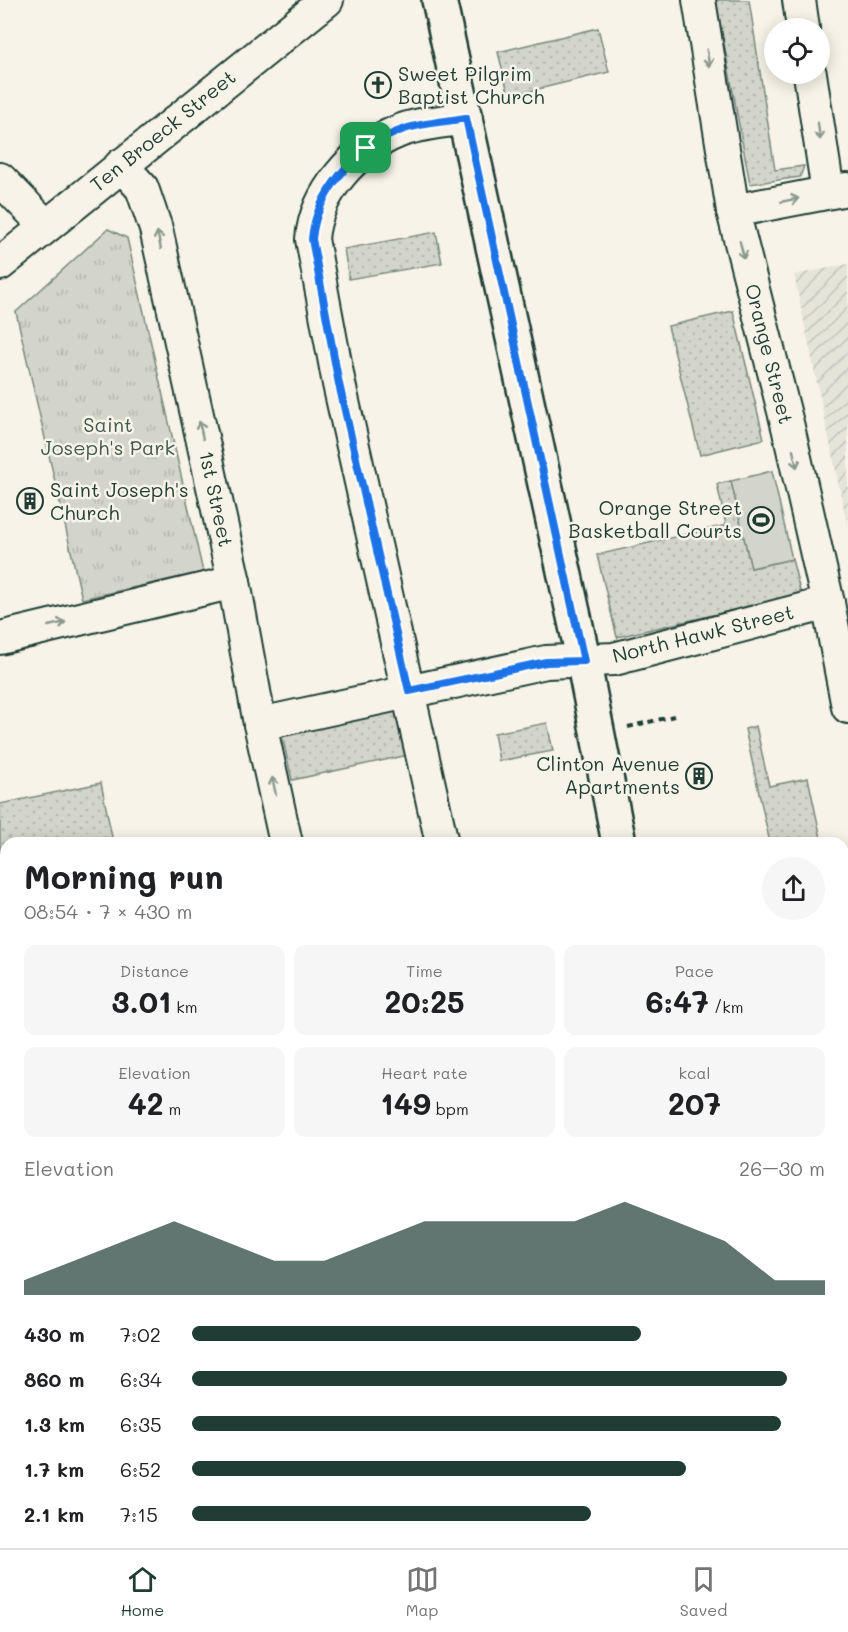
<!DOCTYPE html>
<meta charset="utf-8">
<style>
body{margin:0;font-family:Mali,sans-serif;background:#f6f6f6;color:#202124;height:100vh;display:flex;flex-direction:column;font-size:22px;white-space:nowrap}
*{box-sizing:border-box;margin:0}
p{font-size:20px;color:#757577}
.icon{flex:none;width:33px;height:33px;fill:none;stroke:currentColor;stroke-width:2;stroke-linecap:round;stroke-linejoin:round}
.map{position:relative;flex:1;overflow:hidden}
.panel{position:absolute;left:0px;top:837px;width:849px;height:711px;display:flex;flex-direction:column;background:#fff;border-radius:18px 18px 0 0;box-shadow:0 3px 15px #0003}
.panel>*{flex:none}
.controls{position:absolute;left:764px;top:18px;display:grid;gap:12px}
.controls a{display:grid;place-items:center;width:66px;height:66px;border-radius:50%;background:#fff;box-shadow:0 3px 15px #0003;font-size:30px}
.pin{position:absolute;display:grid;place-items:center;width:51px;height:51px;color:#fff;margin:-26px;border-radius:12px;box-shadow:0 3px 9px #0006}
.round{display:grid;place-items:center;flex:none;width:63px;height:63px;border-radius:32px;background:#f6f6f6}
.overview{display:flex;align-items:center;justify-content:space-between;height:102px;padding:0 24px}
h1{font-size:33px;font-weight:700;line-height:45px}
.metrics{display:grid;grid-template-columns:repeat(3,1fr);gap:9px;height:102px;padding:6px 24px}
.metrics div{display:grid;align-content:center;border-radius:12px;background:#f6f6f6;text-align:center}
.metrics b{font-size:30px;font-weight:700}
.metrics small{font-size:16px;font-weight:400}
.metrics p{font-size:16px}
.chart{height:168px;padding:12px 24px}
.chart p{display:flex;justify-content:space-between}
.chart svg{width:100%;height:108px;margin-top:6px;fill:#1f3d34;opacity:.7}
ul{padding:0 24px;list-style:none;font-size:20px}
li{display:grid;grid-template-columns:96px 72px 1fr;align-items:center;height:45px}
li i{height:15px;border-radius:8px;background:#1f3d34}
.tab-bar{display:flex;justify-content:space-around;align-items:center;height:84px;border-top:2px solid #e0e0e0;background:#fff;font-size:16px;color:#757577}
.tab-bar a{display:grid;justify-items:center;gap:3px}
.tab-bar .on{color:#1f3d34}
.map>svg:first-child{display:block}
.industrial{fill:url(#industrial-furrows)}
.grass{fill:url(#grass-dots);stroke:#79897f;stroke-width:1.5}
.park{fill:url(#park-tufts);stroke:#79897f;stroke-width:1.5}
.pitch{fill:#d3d5ca;stroke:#79897f;stroke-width:1.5}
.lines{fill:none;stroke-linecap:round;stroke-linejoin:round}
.minor-casing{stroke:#1f3d34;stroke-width:36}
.major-casing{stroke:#1f3d34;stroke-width:38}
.path{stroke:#1f3d34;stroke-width:4;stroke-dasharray:6 4.5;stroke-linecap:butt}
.minor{stroke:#f7f3e8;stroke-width:32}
.major{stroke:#f7f3e8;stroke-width:33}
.oneway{stroke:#8b988e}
.route-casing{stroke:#fff;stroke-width:12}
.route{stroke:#1a73e8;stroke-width:8}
.labels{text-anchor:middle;stroke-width:5;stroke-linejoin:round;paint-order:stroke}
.poi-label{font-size:20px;fill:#1f3d34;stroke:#f7f3e8;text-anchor:start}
.street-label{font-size:20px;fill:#1f3d34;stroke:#f7f3e8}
.park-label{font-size:20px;fill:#435b52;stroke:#f7f3e8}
</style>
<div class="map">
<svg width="848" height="1548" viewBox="0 0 848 1548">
<defs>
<pattern id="industrial-furrows" width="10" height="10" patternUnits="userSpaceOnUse" patternTransform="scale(1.5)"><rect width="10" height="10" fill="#e5e4d9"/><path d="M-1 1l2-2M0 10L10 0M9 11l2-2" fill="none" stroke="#c4c4bb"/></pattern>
<pattern id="grass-dots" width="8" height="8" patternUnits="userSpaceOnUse" patternTransform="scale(1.5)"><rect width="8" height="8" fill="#d3d5ca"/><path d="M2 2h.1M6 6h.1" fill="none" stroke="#b5b8ae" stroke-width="1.8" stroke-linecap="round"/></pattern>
<pattern id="park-tufts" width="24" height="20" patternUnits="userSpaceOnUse" patternTransform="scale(1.5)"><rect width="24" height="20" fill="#d3d5ca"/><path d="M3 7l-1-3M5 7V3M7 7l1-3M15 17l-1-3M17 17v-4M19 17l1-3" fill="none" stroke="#b5b8ae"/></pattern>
</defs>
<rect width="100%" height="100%" fill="#f7f3e8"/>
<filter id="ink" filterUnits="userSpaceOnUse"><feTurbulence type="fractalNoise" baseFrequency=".0167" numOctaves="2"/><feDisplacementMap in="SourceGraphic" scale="12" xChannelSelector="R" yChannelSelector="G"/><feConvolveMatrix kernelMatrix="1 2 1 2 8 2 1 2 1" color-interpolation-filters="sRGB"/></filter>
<g filter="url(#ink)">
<polygon class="industrial" points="848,264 848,528 794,275"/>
<g class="grass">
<polygon points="716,0 749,0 775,170 804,166 800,177 750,184"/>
<polygon points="598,28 609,72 509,96 498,52"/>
<polygon points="436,232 442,263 349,279 344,249"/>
<polygon points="733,311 764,439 700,455 668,326"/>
<polygon points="731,481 751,568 792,559 801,595 617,637 597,555 726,525 717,484"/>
<polygon points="402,708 413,754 292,780 282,735"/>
<polygon points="547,723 553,751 499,761 494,733"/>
<polygon points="756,726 769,786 808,778 822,843 770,843 745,729"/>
<polygon points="101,783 113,842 6,843 6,865 0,866 0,804"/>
<polygon points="848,861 848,1067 843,1044 843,862"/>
</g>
<polygon class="park" points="108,229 127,238 203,572 82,599 16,312"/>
<polygon class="pitch" points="772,471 792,559 751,568 731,481"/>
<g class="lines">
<defs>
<g id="minor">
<polyline points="699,0 733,211 788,427 828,603 848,707"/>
<polyline points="799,0 803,28"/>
<polyline points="810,74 828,192"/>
<polyline points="121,165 142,188 156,229 234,582 260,724 286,843"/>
<polyline points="0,179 45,225"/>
<polyline points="733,211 847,189"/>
<polyline points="0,264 327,0"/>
<polyline points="0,638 234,582"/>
<polyline points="260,724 546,662 614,659 828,603"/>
<path d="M442,843l-103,-459 -27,-145c4,-46 43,-90 85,-107 21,-9 47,-10 69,-14"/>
<polyline points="0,985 6,1015"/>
<polyline points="843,1349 848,1348"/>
<polyline points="0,1385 6,1384"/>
<polyline points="111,1542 112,1548"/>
<polyline points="439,1542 440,1548"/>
</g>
<g id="major">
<polyline points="439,0 580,644 619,843"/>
<polyline points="766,1542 767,1548"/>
</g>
</defs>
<use href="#minor" class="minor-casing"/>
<use href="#major" class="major-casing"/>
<polyline class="path" points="628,727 674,716"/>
<use href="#minor" class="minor"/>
<use href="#major" class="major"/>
</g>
<defs><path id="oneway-shaft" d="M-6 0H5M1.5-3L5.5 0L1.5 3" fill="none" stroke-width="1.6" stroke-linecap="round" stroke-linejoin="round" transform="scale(1.5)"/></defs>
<g class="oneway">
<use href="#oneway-shaft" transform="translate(708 58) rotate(81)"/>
<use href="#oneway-shaft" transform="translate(819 131) rotate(82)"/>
<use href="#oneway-shaft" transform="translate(790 200) rotate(-11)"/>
<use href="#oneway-shaft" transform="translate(159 240) rotate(-102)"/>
<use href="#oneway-shaft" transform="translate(742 250) rotate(76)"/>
<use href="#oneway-shaft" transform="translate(201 430) rotate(-102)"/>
<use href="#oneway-shaft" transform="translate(795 459) rotate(77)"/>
<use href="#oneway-shaft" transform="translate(57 624) rotate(-13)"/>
<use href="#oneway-shaft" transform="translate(274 786) rotate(-102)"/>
</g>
</g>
<g class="lines" filter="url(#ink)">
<defs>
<path id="route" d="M466,118l118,543 -38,1 -137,29 -70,-307 -27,-145c4,-46 43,-90 85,-107 21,-9 47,-10 69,-14z"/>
</defs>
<use href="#route" class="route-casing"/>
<use href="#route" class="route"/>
</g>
<defs>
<symbol id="church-ring" viewBox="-11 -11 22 22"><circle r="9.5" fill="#f7f3e8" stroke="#1f3d34" stroke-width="1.5"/><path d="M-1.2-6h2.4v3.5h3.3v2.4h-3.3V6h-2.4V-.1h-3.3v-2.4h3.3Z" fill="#1f3d34"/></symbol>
<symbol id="building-ring" viewBox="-11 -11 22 22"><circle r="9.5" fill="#f7f3e8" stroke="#1f3d34" stroke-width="1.5"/><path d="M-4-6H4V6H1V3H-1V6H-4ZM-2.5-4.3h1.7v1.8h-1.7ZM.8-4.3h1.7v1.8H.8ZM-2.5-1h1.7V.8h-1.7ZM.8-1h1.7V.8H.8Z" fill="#1f3d34"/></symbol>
<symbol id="stadium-ring" viewBox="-11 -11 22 22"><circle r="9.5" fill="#f7f3e8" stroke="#1f3d34" stroke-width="1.5"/><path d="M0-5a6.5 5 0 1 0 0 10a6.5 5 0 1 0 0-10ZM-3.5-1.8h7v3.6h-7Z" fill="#1f3d34"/></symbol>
</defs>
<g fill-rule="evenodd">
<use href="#church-ring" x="363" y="70" width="30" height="30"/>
<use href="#building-ring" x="15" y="486" width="30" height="30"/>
<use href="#stadium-ring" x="746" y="505" width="30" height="30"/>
<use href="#building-ring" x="684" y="761" width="30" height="30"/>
</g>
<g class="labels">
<g class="poi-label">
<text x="398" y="81">Sweet Pilgrim<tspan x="398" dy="23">Baptist Church</tspan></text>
<text x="50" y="497">Saint Joseph's<tspan x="50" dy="23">Church</tspan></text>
<text x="742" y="515" text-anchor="end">Orange Street<tspan x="742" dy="23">Basketball Courts</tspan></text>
<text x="680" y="771" text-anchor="end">Clinton Avenue<tspan x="680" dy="23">Apartments</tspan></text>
</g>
<g class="street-label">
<text transform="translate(163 131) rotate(-39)" y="7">Ten Broeck Street</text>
<text transform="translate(769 354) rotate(76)" y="7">Orange Street</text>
<text transform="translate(216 499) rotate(78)" y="7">1st Street</text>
<text transform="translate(703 634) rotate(-14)" y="7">North Hawk Street</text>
</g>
<g class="park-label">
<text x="108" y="432">Saint<tspan x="108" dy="23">Joseph's Park</tspan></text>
</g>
</g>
</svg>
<div class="controls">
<a><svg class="icon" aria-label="locate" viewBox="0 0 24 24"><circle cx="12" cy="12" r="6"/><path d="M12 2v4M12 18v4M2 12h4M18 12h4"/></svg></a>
</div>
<div class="pin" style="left:366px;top:148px;background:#1e9e55"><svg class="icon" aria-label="arrive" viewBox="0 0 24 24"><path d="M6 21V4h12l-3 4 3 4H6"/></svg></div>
<section class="panel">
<div class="overview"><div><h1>Morning run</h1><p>08:54 · 7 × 430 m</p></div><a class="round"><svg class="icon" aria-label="share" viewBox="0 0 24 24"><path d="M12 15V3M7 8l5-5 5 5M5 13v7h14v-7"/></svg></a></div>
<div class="metrics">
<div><p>Distance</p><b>3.01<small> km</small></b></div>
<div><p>Time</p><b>20:25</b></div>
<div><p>Pace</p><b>6:47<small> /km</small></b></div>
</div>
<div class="metrics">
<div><p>Elevation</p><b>42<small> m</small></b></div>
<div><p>Heart rate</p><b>149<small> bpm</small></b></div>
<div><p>kcal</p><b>207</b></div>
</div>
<div class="chart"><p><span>Elevation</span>26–30 m</p>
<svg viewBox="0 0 160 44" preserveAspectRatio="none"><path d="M0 44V38L10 30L20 22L30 14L40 22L50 30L60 30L70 22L80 14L90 14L100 14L110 14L120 6L130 14L140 22L150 38L160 38V44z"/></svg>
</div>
<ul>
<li><b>430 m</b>7:02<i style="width:71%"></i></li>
<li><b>860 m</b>6:34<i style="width:94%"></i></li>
<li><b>1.3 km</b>6:35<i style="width:93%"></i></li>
<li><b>1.7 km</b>6:52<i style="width:78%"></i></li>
<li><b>2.1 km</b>7:15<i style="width:63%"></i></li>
</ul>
</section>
</div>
<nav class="tab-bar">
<a class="on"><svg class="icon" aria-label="home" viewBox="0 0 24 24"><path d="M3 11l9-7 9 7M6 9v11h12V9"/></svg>Home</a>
<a><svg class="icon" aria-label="map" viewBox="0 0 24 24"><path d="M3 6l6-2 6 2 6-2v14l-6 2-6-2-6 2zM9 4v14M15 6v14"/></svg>Map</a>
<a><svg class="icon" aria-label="saved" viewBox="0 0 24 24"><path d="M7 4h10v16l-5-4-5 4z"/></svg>Saved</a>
</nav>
